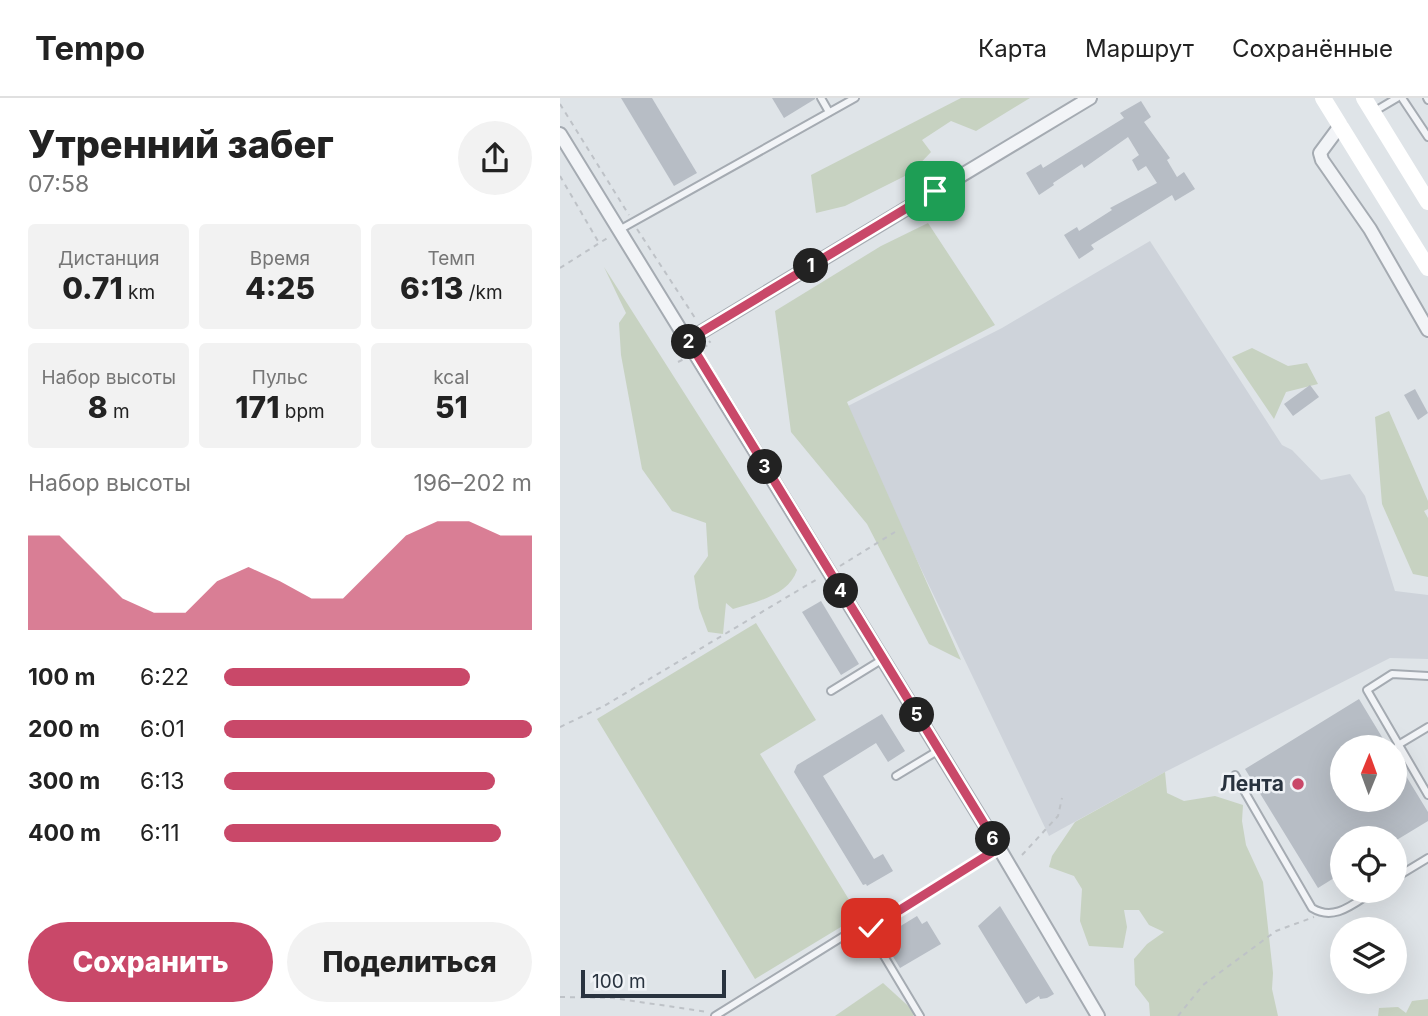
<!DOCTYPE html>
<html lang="ru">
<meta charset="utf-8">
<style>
body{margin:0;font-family:Inter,sans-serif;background:#f2f2f2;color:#222;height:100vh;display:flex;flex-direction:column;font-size:26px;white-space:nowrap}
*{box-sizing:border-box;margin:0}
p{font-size:23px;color:#767676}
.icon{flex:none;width:38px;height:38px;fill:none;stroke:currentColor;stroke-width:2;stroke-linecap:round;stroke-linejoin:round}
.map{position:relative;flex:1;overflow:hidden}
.panel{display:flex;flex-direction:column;background:#fff;width:560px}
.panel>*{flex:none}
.needle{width:46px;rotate:1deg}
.fabs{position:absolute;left:770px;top:637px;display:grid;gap:14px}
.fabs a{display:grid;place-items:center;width:77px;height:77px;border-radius:50%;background:#fff;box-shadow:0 7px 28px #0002;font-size:35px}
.scale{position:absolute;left:21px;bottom:18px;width:145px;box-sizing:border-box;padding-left:7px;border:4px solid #29333f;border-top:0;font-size:19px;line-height:24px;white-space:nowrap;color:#29333f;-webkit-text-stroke:5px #eff2f6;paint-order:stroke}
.pin{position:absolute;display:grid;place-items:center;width:60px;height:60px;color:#fff;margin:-30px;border-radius:14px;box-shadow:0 4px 10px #0006}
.km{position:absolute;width:35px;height:35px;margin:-18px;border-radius:50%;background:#222;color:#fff;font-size:19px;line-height:35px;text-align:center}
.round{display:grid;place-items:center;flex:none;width:74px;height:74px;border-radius:37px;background:#f2f2f2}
.head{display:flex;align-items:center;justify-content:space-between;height:119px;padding:0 28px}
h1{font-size:38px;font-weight:800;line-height:52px}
.stats{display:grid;grid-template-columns:repeat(3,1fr);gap:10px;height:119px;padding:7px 28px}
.stats div{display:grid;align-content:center;border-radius:7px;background:#f2f2f2;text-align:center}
.stats b{font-size:30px;font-weight:800}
.stats small{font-size:19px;font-weight:400}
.stats p{font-size:19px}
.chart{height:196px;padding:14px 28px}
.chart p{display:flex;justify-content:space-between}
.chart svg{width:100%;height:126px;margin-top:7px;fill:#c94869;opacity:.7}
.button{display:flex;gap:14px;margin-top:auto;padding:14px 28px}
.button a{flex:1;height:80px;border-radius:42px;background:#c94869;color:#fff;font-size:28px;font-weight:800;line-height:80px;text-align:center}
.button a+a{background:#f2f2f2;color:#222}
ul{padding:0 28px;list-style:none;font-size:23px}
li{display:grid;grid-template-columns:112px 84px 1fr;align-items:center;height:52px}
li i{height:18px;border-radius:9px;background:#c94869}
header{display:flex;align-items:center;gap:42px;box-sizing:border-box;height:98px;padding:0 35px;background:#fff;border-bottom:2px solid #e0e0e0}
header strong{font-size:33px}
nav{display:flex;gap:38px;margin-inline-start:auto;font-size:24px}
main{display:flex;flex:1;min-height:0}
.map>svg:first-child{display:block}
.built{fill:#ced3da}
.green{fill:#c7d2c1}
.building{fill:#b7bdc5}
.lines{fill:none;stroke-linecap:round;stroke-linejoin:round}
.lane-casing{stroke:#a5abb2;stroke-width:10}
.street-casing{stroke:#a5abb2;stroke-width:16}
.path{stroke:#bec2c7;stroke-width:2;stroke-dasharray:5 5;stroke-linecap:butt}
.lane{stroke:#f2f4f7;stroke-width:6}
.street{stroke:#f2f4f7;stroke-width:12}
.secondary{stroke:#fff;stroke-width:16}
.route-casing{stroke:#fff;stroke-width:14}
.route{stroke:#c94869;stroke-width:9}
.poi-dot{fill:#c94869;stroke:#eff2f6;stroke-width:2.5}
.labels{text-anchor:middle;stroke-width:5;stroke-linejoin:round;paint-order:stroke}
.poi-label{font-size:21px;font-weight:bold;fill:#29333f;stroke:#eff2f6;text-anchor:end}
</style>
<header>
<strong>Tempo</strong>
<nav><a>Карта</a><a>Маршрут</a><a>Сохранённые</a></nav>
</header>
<main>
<section class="panel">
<div class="head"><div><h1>Утренний забег</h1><p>07:58</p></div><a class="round"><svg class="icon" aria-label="share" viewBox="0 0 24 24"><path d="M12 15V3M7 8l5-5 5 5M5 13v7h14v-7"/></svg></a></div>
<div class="stats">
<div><p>Дистанция</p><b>0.71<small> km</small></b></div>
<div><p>Время</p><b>4:25</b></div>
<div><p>Темп</p><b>6:13<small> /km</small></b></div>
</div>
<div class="stats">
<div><p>Набор высоты</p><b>8<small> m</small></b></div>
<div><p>Пульс</p><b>171<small> bpm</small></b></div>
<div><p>kcal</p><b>51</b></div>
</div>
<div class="chart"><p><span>Набор высоты</span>196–202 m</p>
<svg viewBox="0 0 160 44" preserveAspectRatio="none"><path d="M0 44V11L10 11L20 22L30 33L40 38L50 38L60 27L70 22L80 27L90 33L100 33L110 22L120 11L130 6L140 6L150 11L160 11V44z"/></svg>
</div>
<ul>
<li><b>100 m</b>6:22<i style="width:80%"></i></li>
<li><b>200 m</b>6:01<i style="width:100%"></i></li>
<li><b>300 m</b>6:13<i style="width:88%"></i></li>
<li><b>400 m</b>6:11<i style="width:90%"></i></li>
</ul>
<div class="button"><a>Сохранить</a><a>Поделиться</a></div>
</section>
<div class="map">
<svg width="868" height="918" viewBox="0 0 868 918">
<rect width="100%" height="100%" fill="#dfe4e8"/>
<polygon class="built" points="590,143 722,347 732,352 761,382 790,376 805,398 835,493 868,497 868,561 830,560 605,674 489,738 284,310 442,230"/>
<g class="green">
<polygon points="401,0 470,0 416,33 391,23 362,42 371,54 351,75 285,108 256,115 251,77"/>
<polygon points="368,125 435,227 287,304 401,562 369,546 307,426 231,334 215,213 321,148"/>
<path d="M44,169l193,303c-8,25 -41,32 -64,39l-7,-6 -3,31 -15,-2 -9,-24 -5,-32 14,-20 -2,-33 -34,-12 -30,-42 -21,-114 -2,-32 7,-10z"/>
<polygon points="692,250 728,268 747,265 758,286 726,294 714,321 672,259"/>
<polygon points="829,313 868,403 868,411 864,413 868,420 868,479 853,476 822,406 815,319"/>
<polygon points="196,525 256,622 200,656 299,818 195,881 37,621"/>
<polygon points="605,674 607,695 624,703 655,698 683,707 682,723 686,747 703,784 713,875 712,891 718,918 590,918 589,905 575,887 574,861 587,846 604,834 589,827 579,812 564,812 567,829 563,850 529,848 520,823 522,791 514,778 489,769 492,758 515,724"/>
<polygon points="323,885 356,915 353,918 275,918"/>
<polygon points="868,901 868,918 818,918 819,910 838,909 846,915 852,903"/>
</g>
<g class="building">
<polygon points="61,0 92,0 137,75 114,88"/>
<polygon points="212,0 255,0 255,1 224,20"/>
<polygon points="581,3 591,19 584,24 610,60 607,62 617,79 624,74 635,91 615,103 612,97 531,147 534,151 519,161 504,137 517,129 519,133 552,112 550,110 597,85 586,68 578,73 572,62 579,57 568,39 524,70 522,66 493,85 494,87 479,97 466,75 481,66 483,70 564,20 560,15"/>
<polygon points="750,287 759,299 733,318 724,306"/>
<polygon points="855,291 868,315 858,322 844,297"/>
<polygon points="261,503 299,566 281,577 242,514"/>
<polygon points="799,601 828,649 782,649 782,702 835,702 835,660 868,714 868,723 835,743 835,740 782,740 782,775 758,790 685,671"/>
<polygon points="322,616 345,653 328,664 316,645 263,678 314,761 323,756 333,773 307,788 306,786 303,787 234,674 237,667"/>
<polygon points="440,808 494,896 487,900 480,901 479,898 466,906 418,828"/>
<polygon points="357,818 362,826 367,823 381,846 340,870 329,852 334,849 329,835"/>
</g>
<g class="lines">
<defs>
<g id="lane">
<polyline points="261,0 269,14"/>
<polyline points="842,0 868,39"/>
<polyline points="867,0 868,2"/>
<polyline points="815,13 837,0"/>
<polyline points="59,132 295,0"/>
<polyline points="868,578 832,576 807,592 868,697"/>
<polyline points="271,593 323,561"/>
<polyline points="838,647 868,629"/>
<path d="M675,677l77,133c23,14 42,-5 62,-17"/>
<polyline points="336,678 379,652"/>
<polyline points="835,780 868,760"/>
<polyline points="155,918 295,831 311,830"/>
<polyline points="360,918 324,858 311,830 439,750"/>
</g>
<g id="street">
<polyline points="780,28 760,55 762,62 810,131 868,232"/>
<polyline points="0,36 439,750 538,918"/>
<polyline points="128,242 530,0"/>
</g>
</defs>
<use href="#lane" class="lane-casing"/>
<use href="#street" class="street-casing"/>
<g class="path">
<polyline points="0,6 69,117"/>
<polyline points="0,78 39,145"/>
<polyline points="77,131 137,223"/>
<polyline points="0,170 49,139"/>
<polyline points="143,250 151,245 149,243"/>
<polyline points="118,264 126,260"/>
<polyline points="280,468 335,434"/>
<polyline points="0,629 44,608 259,480"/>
<polyline points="462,757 498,718 502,700"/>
<polyline points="0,899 53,900 148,914"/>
<polyline points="618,918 643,887 716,833 754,819"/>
</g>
<use href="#lane" class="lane"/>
<use href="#street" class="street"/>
<g class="secondary">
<polyline points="763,0 868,170"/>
<polyline points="804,0 868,104"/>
</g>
</g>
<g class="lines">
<defs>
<polyline id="route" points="311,830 439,750 128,242 375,93"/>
</defs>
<use href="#route" class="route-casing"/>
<use href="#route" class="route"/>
</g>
<circle class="poi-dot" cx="738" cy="686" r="7"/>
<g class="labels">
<g class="poi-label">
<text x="724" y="693">Лента</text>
</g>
</g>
</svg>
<div class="fabs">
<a><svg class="needle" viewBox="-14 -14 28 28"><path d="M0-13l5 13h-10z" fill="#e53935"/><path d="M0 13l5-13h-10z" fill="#767676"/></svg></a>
<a><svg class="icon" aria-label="locate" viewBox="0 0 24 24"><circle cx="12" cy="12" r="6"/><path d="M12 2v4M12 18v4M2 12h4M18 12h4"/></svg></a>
<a><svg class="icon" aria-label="layers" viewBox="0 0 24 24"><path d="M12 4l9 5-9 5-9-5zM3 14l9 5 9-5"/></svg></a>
</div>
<div class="scale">100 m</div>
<div class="pin" style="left:375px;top:93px;background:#1e9e55"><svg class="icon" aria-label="arrive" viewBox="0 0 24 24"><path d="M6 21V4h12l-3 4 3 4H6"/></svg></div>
<div class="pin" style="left:311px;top:830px;background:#d93025"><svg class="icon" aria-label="check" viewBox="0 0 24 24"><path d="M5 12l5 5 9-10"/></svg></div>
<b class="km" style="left:251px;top:168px">1</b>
<b class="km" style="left:129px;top:244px">2</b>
<b class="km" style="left:205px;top:369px">3</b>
<b class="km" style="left:281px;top:493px">4</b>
<b class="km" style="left:357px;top:617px">5</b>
<b class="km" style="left:433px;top:741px">6</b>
</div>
</main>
